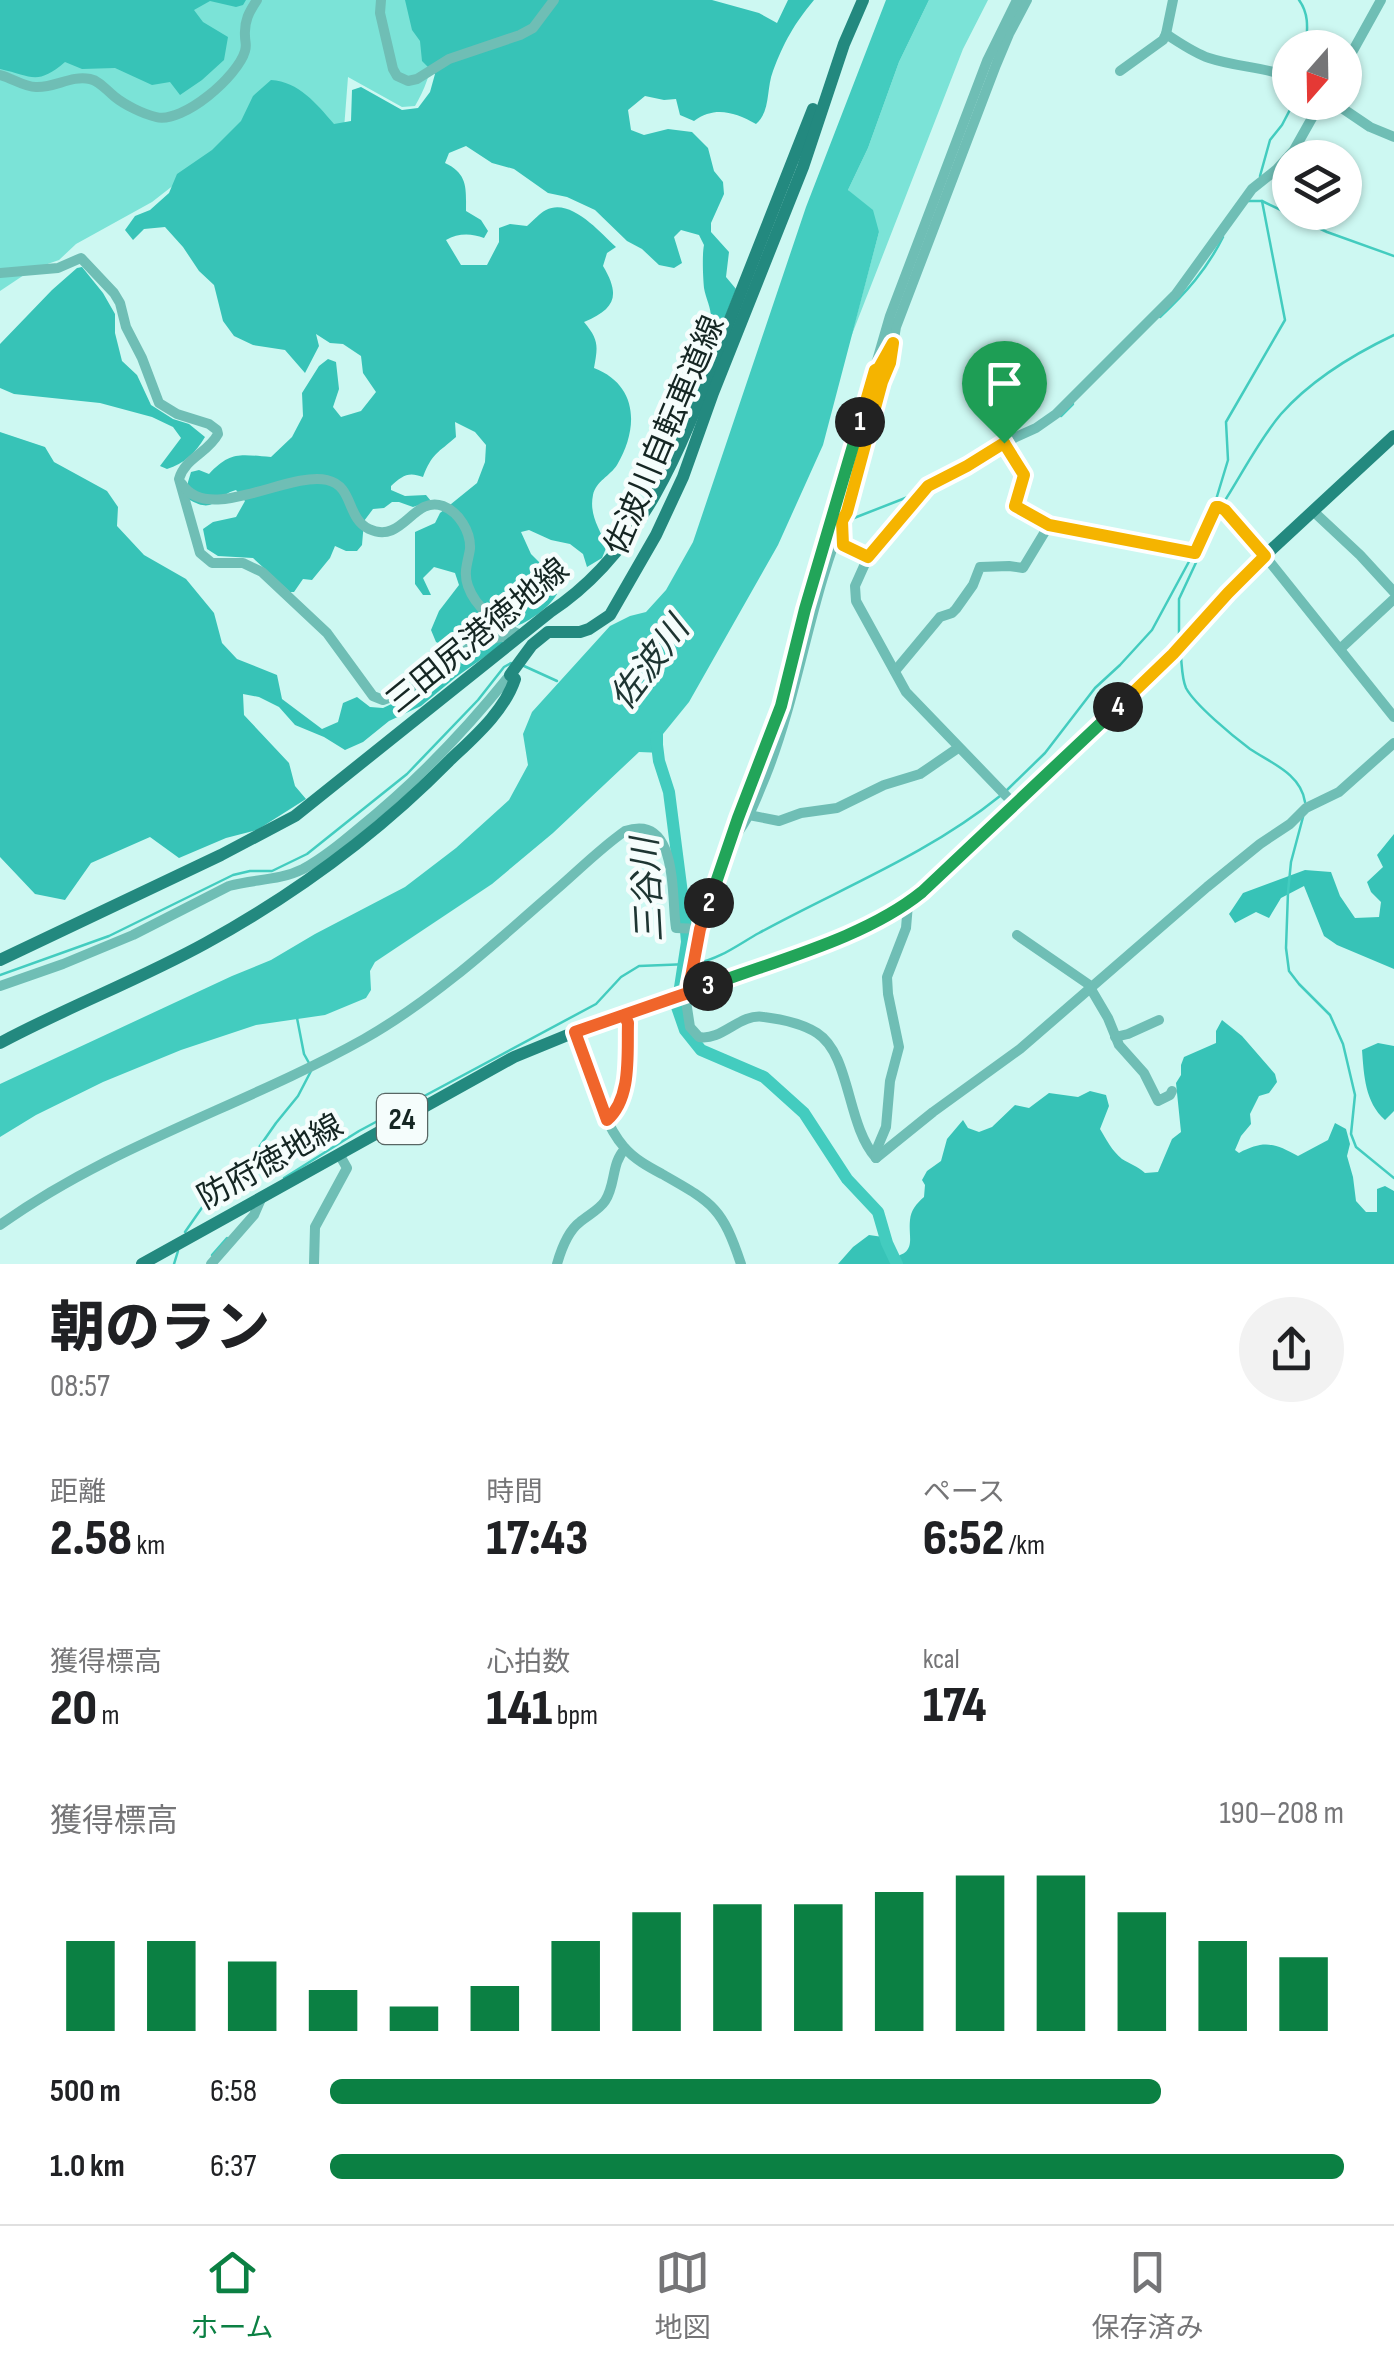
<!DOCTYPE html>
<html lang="ja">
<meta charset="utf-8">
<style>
body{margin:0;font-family:"Sofia Sans Condensed","Noto Sans JP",sans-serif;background:#f2f2f2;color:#202124;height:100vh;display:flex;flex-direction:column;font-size:38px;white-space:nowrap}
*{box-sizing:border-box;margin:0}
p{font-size:32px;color:#757577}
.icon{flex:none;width:55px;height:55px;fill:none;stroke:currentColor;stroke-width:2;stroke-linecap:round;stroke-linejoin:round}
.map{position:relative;height:1264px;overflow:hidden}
.sheet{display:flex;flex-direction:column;background:#fff;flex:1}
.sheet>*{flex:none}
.needle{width:65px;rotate:200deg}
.buttons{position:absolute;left:1272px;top:30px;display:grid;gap:20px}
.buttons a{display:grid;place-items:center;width:90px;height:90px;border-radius:50%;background:#fff;box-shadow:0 2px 8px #0004;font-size:50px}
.pin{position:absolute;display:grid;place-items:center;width:85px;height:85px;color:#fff;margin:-102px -42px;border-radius:50% 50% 50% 0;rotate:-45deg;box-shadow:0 0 10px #0007}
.pin .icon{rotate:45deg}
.km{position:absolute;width:50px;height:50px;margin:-25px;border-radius:50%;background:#222;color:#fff;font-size:28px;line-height:50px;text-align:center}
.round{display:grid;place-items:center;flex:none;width:105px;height:105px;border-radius:52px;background:#f2f2f2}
.summary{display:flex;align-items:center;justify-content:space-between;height:170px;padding:0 50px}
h1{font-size:55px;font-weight:800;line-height:75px}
.stats{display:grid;grid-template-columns:repeat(3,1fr);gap:15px;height:170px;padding:10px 50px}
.stats div{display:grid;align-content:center}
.stats b{font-size:50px;font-weight:800}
.stats small{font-size:28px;font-weight:400}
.stats p{font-size:28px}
.chart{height:280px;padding:20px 50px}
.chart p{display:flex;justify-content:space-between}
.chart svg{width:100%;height:180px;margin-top:10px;stroke:#0b8043;stroke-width:6}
ul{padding:0 50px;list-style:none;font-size:32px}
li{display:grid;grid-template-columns:160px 120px 1fr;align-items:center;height:75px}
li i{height:25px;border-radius:12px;background:#0b8043}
.dock{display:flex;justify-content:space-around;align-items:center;height:140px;border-top:2px solid #e0e0e0;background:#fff;font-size:28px;color:#757577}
.dock a{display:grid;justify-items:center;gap:5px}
.dock .selected{color:#0b8043}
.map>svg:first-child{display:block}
.green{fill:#7be3d7}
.forest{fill:#37c3b7}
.water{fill:#43ccbf}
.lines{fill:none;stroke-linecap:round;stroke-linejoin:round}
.stream{stroke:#43ccbf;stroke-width:2.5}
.river{stroke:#43ccbf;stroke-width:12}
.minor{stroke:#6fbeb5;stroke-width:10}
.major{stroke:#23897f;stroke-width:12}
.split-1-casing{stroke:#fff;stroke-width:20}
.split-2-casing{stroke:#fff;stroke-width:20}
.split-3-casing{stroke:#fff;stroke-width:20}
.split-4-casing{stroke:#fff;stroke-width:20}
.split-5-casing{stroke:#fff;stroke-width:20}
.split-1{stroke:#f5b400;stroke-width:12}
.split-2{stroke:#22a559;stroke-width:12}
.split-3{stroke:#f0652b;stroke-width:12}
.split-4{stroke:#22a559;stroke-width:12}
.split-5{stroke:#f5b400;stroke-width:12}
.labels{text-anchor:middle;stroke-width:9;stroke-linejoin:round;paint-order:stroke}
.shield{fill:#f5fdfc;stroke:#586664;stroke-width:2.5}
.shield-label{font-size:30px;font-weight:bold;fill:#152623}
.street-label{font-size:32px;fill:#152623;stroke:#f5fdfc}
.water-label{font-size:35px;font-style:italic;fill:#1e3532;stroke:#f5fdfc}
</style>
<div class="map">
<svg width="1394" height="1264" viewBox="0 0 1394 1264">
<rect width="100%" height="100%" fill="#cdf8f2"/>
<g class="green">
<path d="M0,0h440c-3,38 -5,73 -25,106l-13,1 -54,-30 -4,52 -142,34 -50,39 -76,42 -17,16 -26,9 -33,22z"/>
<polygon points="929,0 988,0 963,49 851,337 879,232 848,190 868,148 899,62"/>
</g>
<g class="forest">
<path d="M0,0h246l-3,5 -7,2 -26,-6 -16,9 9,12 25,15 -4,23 -22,20 -22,15 -10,-13 -18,3 -37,-17 -33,1 -17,-7c-28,24 -33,14 -65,7z"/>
<path d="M405,0h307l47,13 18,10 11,-23h26c-20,24 -30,42 -41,71 -7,18 -2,40 -17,53 -22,-12 -41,-18 -62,-3l-14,-6 -4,-16 -12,1 -19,-4 -17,14 3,20 13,5 24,-6 24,3 16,16 6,23 9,11 1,12 -13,29v9l18,20 -3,25 10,12 -14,36 -11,-3c1,-14 -5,-22 -7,-34 -1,-11 -2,-33 0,-43l-5,-10 -18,-5 -7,7 8,26 -8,5 -15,-3 -17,-16 -15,-8 -32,-31 -28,-13 -19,-4 -34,-24 -22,-6 -26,-17 -17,7 -4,10c23,11 21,25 21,48l15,9 7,11 -4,7c-13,-5 -26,-5 -38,2l15,25h26l12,-23v-14l11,-4 17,2c6,-5 13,-13 19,-16 24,-13 54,22 70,37l-9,6 -4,13c18,30 12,43 -19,56 15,18 14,24 10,46 44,17 45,60 23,97 -7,11 -21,16 -24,30 -4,19 6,34 14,51l-5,12 -15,9 -4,-13 -13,-10 -19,-4 -22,-10 -8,2 10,22 16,16 10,24c-12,20 -47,42 -70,35l-3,-10 -8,-4 -9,7 -5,22 -11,5 -15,-7 -5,-12 8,-19 20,-26 -4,-12 -21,-6 -11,11 8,17h-8l-8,-11v-52l20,-9 5,-10 37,-30 8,-21 1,-17 -11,-13 -20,-10 1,15c-18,16 -24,16 -33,40 -15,-6 -21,-1 -32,9v4l14,6 21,-1 5,6 -18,6 -14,-5h-7l-8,6 -11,1 -9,12 -2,24 -5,6h-11l-11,-5 -5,12 -18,22 -9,-1 -9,13h-4l-37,-34 -35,-2 -11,-7 -4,-20 10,-7 23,-5 9,-16 -9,-11c-24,7 -20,25 -48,9v-17l3,-10 8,-2 10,4c22,-24 32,-19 62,-17l21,-20 11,-21 -1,-23 17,-27 9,-7 8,3 3,27 -6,18 8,10 20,-6 15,-19 -13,-19 -2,-17 -18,-12 -13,-1 -14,-9 3,12 -14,27 -20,-23 -32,-5 -19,-9 -11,-15 -9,-36 -15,-14 -16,-24 -18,-20 -21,2 -11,11 -8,-10 10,-14 15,-6 19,-17 8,-19 35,-24 29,-29 12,-25 18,-16c28,2 45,23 63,44l17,-3 1,-31 9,-3 41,23 16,-2 12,-16 5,-18 -13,-13 -2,-20 -8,-11z"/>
<path d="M82,267l21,26 12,21v19l7,28 15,14 14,30 22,14 16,5 16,13c-9,15 -21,27 -38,32l-7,-3 21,-28 -8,-11 -21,-10 -52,-14 -86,-9 -14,-6v-44l52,-54 25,-22z"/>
<polygon points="0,432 45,447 54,462 107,491 118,507 117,526 144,555 186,579 214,613 222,643 237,659 277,675 282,699 322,729 338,722 343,703 357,697 370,707 383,708 421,690 467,652 502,638 503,644 456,677 421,706 389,721 363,742 345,750 324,737 295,725 279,707 259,697 243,694 244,715 289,763 295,786 306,799 257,830 226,838 179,858 150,837 91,863 65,900 35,894 0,857"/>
<polygon points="1394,834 1394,969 1337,945 1324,936 1304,886 1281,898 1269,918 1256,912 1235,923 1229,914 1243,893 1305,870 1331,872 1340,896 1355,918 1379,917 1381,902 1371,892 1367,882 1383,867 1377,855"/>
<path d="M1222,1020l20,16 33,38 2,8 -8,11 -10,3 -9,18 1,10 -10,12 -6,14 4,3c25,-13 35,-10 59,3l30,-16 7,-17 11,6 4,15 -3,12 6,21 3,24 10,11h11v-23l8,-3 9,5v73h-556l15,-17 16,-12 14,2 5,14 6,6c23,-5 14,-19 16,-37 1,-10 6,-16 14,-23l1,-12 -3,-5 5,-9 14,-10 6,-22 16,-19 5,8 11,4 13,-5 23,-22 14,3 20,-15 29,4 12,-6 16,4 3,11 -9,23c6,10 12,22 22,30 8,5 15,7 23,14l13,-1 14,-33 9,-7 -5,-49 5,-8v-10l3,-8 32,-14v-12z"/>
<path d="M1378,1043l16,3v65l-9,9c-20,-18 -21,-44 -23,-70z"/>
</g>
<polygon class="water" points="886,0 929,0 899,62 868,148 848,190 873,210 879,232 823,445 778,545 689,702 663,734 663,753 639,752 553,833 492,884 375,962 370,971 371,990 366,998 325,1015 256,1025 181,1050 103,1082 36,1115 0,1137 0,1084 232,976 271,960 315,934 405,887 456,848 509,800 528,765 523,734 532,712 610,626 630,616 646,612 666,590 693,542 806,207"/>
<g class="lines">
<g class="stream">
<path d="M1299,0c11,15 8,31 7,48"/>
<polyline points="1260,176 1270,140 1282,125 1294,102"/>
<polyline points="1248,201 1262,201 1327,232 1394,256"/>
<path d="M1160,317c26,-24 47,-48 63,-80"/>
<polyline points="1061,416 1073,404"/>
<polyline points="1215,503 1228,460 1226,422 1285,320 1262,201"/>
<path d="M1222,505c19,-29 36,-64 59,-91 31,-35 71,-59 113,-79"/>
<polyline points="854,518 913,495"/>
<polyline points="1179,641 1179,599 1200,554"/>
<path d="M1181,657c1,10 1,22 5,31 9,17 48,49 64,61 21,14 51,25 55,53"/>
<polyline points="524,666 557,681"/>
<polyline points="1006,791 1045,753 1095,688 1120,665 1152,630 1192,556"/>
<polyline points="1303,817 1291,862 1288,892 1286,948 1289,971 1299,984 1330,1015 1343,1044 1355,1095 1351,1134 1356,1147 1394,1178"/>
<path d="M697,963c23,-4 42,-19 62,-30 82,-45 168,-78 241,-137"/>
<polyline points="0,975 109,936 233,875 250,871 272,871 307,854 407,774 478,700 504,667 511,663"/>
<polyline points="297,1018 304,1054 309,1063"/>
<polyline points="284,1178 359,1131 596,1004 621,977 639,966 689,964"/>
<polyline points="185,1232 217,1186 255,1153 276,1123 298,1096 311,1071"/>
<polyline points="212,1255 227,1238"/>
<polyline points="174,1264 178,1251"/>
</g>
<polyline class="river" points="656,737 659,761 669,792 684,909 687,942 677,1007 685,1030 701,1050 764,1077 804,1113 847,1179 878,1212 887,1243 897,1264"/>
<g class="minor">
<polyline points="381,0 380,13 393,69 397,76 408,81 417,79 449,59 520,35 533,28 554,0"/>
<path d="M1166,34c14,9 28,19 43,24 27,9 55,9 81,19"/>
<polyline points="1345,65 1381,0"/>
<polyline points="1120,71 1163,40 1166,34 1173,0"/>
<path d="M0,75c12,3 24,12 36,12 19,1 35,-12 54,-8 10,2 16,11 25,18 10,8 28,17 41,20 27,7 82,-41 89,-66 2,-7 0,-8 0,-15 -1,-15 4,-24 12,-36"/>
<polyline points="1333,102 1370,127 1394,137"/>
<path d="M0,273l58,-5 23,-10 33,35 6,10 6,24 16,31 17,45 18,11 32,10 8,6 1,4c-10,19 -33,24 -39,45l21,74 12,10h31l19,9 65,61 46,63 10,4 36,-13 55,-43 42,-11 5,2"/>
<polyline points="1003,443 1024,475 1015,506 1049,525"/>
<path d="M182,484c26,41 106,-13 145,-4 27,6 19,38 42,49 34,16 44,-34 74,-23 16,6 28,26 27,43 -2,13 -7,23 -2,37 8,23 28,35 48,47"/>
<polyline points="1313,511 1360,555 1394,592"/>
<polyline points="842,529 843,545 868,557"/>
<polyline points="1340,649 1394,599"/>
<polyline points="895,671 940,617 952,613 956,609 973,585 980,567 1009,566 1023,568 1049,525 1195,553 1216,507 1225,510 1265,556 1394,717"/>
<polyline points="1015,805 906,692 856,601 855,586 868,557 928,486 967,466 1003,443 1036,428 1056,414 1176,294 1252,189 1276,170 1294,150 1321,102"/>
<polyline points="749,815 779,821 801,813 837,808 884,785 920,774 958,748"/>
<path d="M735,836c15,-18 22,-40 31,-61 34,-86 44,-180 81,-264l35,-129 8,-19 6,-36 100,-262 13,-31 18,-34"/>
<polyline points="1017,935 1088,984 1108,1018 1119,1045 1144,1073 1158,1101 1170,1095 1172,1091"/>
<path d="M0,986l63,-22 70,-29 96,-49c25,-7 50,-5 74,-17 20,-11 38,-26 56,-41 56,-45 106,-97 151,-153"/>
<path d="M575,1032c14,34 25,88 49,115 10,12 25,20 38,27 51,29 60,33 79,90"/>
<polyline points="1115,1037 1128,1034 1159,1020"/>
<path d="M607,1120c25,-21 20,-67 21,-97l-4,-8"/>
<path d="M876,1158c-30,-34 -25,-103 -59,-125 -14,-9 -37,-14 -53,-16 -25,-4 -41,24 -65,20l-9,-10 -4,-26 14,-72 37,-111 44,-112 24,-97 85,-293 97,-255 30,-61"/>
<polyline points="876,1158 933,1112 1020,1049 1207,887 1260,844 1290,824 1306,808 1339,792 1394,743"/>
<polyline points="876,1158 878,1146 886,1127 890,1081 899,1047 888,994 887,977 906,928 908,904"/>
<path d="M0,1225c113,-81 244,-119 364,-186 67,-38 128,-93 186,-144 25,-21 48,-45 75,-64 54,-18 46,66 51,97l24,1"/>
<polyline points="211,1264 254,1215 261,1199"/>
<polyline points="314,1264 315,1227 347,1168 339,1154"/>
<path d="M557,1264c4,-14 11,-33 23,-42 8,-7 19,-12 25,-21 11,-16 6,-38 20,-52"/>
</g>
<g class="major">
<path d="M0,960l221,-105 74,-39 255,-204c102,-67 139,-187 181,-295 27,-70 55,-138 82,-208"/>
<path d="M0,1043c67,-36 139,-63 206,-100 91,-50 170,-108 243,-182 24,-23 55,-49 66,-82l-5,-4 22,-30 16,-13h32l9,-3 21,-14 46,-80 27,-58 30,-84 90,-226 41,-123 19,-44"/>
<path d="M142,1264l372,-207 61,-25 259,-92c33,-13 61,-26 88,-47l251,-239 72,-80 149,-138"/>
</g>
</g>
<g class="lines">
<defs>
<polyline id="split-1" points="860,422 875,370 879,368 893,343 890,363 882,382 847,512 842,521 843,545 868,557 928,486 967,466 1004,443"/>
<polyline id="split-2" points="709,903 738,818 781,706 805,609 860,422"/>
<path id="split-3" d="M708,986l-84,29 4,8c-1,31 4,75 -21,97l-32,-88 98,-34 15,-5 12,-64 9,-26"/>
<path id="split-4" d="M708,986c69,-26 157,-48 214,-94l196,-185"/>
<polyline id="split-5" points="1004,443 1024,475 1015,506 1049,525 1195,553 1216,507 1219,507 1225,510 1265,556 1228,593 1173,654 1118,707"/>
</defs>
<use href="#split-1" class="split-1-casing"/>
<use href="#split-2" class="split-2-casing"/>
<use href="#split-3" class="split-3-casing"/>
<use href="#split-4" class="split-4-casing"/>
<use href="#split-5" class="split-5-casing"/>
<use href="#split-1" class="split-1"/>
<use href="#split-2" class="split-2"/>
<use href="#split-3" class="split-3"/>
<use href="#split-4" class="split-4"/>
<use href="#split-5" class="split-5"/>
</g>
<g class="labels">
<rect class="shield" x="377" y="1094" width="50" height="50" rx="8"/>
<g class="shield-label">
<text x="402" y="1129">24</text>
</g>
<g class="street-label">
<text transform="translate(664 435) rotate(-67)" y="11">佐波川自転車道線</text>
<text transform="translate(477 635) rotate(-39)" y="11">三田尻港徳地線</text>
<text transform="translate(270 1161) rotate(-29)" y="11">防府徳地線</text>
</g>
<g class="water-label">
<text transform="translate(649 663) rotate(-53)" y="12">佐波川</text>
<text transform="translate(647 890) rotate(-93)" y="12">三谷川</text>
</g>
</g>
</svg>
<div class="buttons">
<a><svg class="needle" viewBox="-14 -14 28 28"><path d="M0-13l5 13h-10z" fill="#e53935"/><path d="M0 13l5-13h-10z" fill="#757577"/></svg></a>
<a><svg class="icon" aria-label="layers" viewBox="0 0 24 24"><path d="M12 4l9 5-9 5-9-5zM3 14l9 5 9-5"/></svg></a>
</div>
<div class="pin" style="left:1004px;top:443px;background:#1e9e55"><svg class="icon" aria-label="arrive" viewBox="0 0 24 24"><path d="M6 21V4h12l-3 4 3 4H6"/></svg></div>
<b class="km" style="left:860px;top:422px">1</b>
<b class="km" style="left:709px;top:903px">2</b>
<b class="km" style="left:708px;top:986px">3</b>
<b class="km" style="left:1118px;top:707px">4</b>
</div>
<section class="sheet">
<div class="summary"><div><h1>朝のラン</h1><p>08:57</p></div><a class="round"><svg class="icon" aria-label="share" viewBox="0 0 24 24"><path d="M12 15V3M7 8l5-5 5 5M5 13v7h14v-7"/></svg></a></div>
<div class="stats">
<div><p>距離</p><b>2.58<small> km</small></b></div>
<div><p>時間</p><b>17:43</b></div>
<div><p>ペース</p><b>6:52<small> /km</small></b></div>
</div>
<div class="stats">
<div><p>獲得標高</p><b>20<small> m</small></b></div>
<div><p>心拍数</p><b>141<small> bpm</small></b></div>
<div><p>kcal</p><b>174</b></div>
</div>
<div class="chart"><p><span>獲得標高</span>190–208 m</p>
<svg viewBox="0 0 160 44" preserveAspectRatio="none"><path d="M5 44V22M15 44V22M25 44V27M35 44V34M45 44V38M55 44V33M65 44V22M75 44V15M85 44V13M95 44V13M105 44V10M115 44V6M125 44V6M135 44V15M145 44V22M155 44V26"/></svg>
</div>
<ul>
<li><b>500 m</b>6:58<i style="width:82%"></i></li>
<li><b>1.0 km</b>6:37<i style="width:100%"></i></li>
</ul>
</section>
<nav class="dock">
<a class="selected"><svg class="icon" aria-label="home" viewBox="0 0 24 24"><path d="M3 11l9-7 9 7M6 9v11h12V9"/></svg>ホーム</a>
<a><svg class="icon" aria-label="map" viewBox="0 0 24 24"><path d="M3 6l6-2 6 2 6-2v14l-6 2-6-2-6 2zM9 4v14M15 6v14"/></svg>地図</a>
<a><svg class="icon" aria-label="saved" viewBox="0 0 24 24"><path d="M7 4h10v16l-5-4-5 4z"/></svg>保存済み</a>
</nav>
